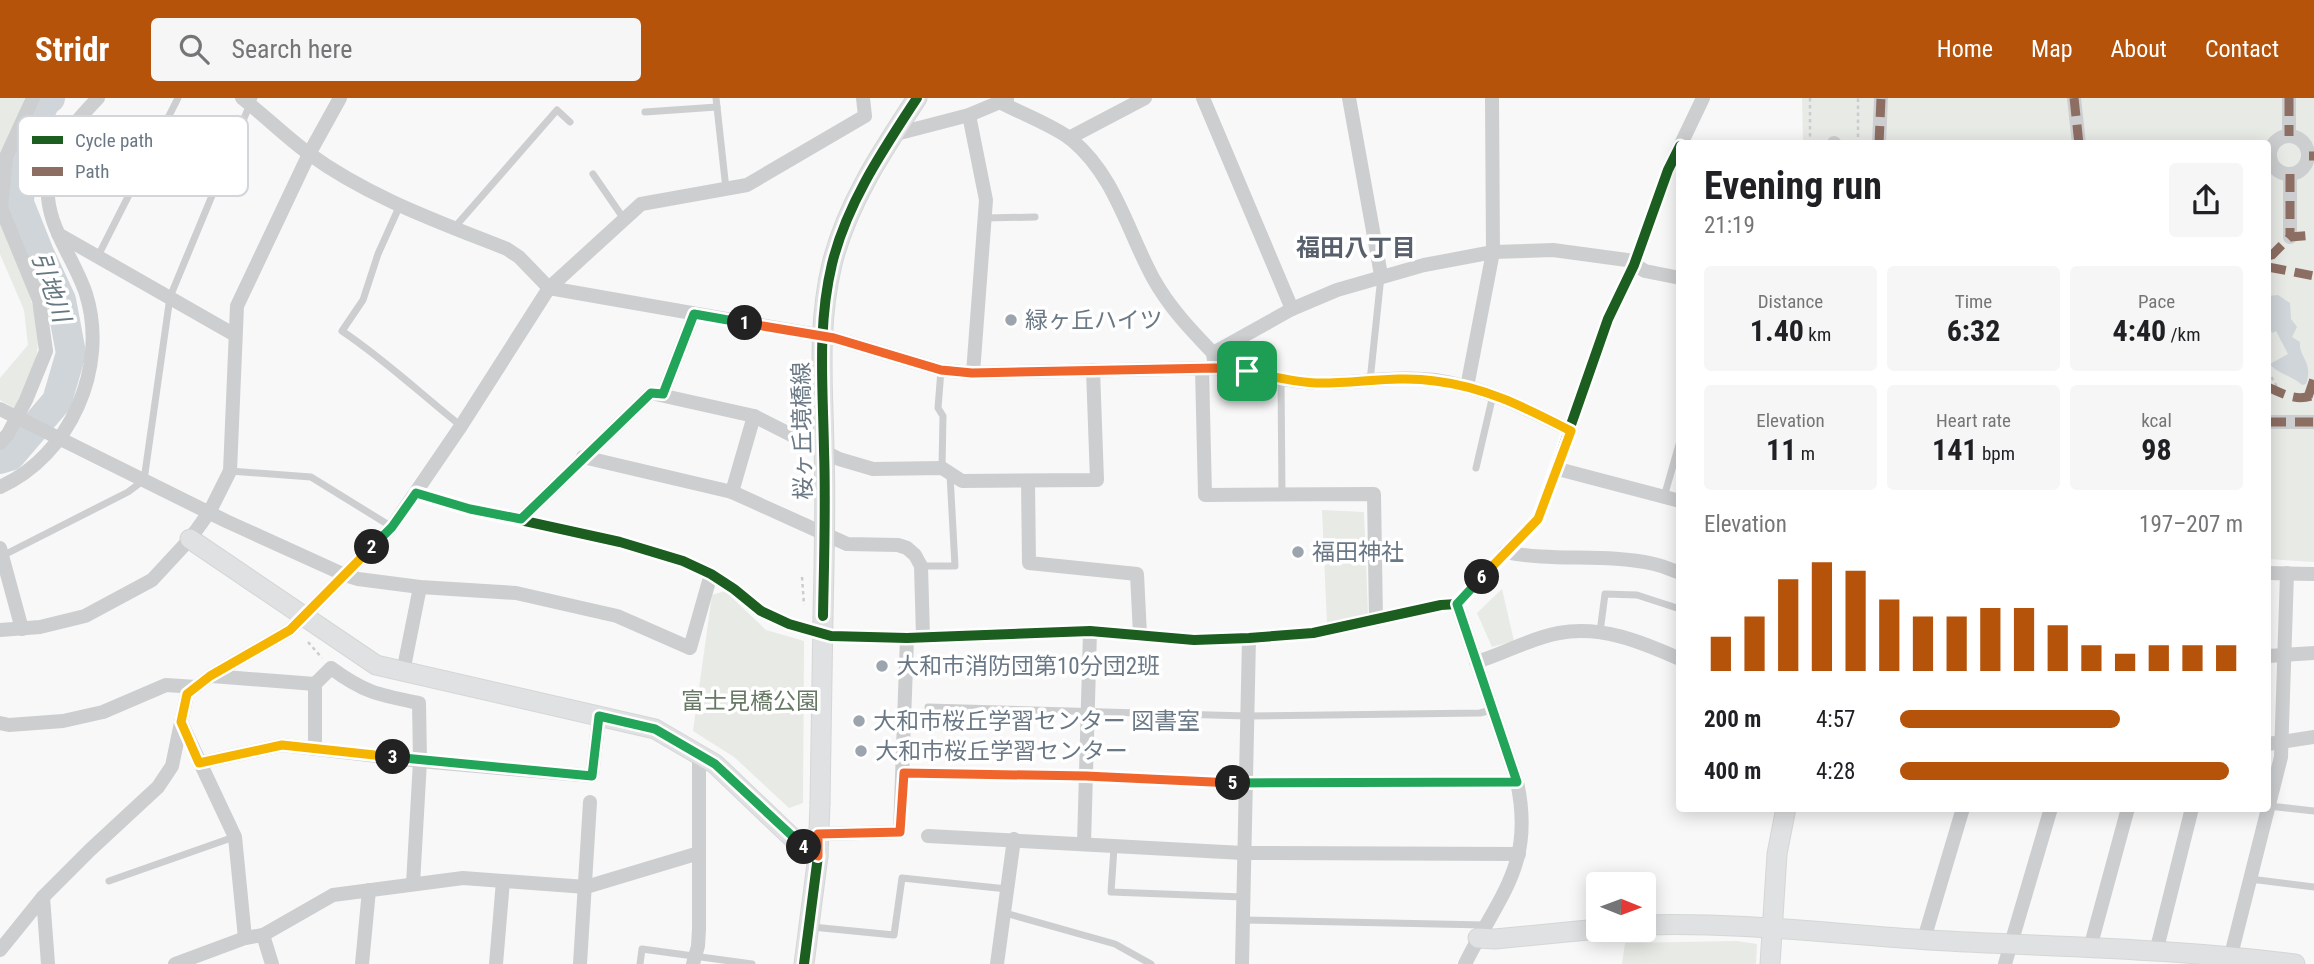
<!DOCTYPE html>
<meta charset="utf-8">
<style>
body{margin:0;font-family:"Roboto Condensed","Noto Sans JP",sans-serif;background:#f6f6f6;color:#202124;height:100vh;display:flex;flex-direction:column;font-size:26px;white-space:nowrap}
*{box-sizing:border-box;margin:0}
p{font-size:23px;color:#757577}
.icon{flex:none;width:38px;height:38px;fill:none;stroke:currentColor;stroke-width:2;stroke-linecap:round;stroke-linejoin:round}
.map{position:relative;flex:1;overflow:hidden}
.panel{position:absolute;left:1676px;top:42px;width:595px;height:672px;display:flex;flex-direction:column;background:#fff;border-radius:7px;box-shadow:0 4px 18px #0003}
.panel>*{flex:none}
.needle{width:46px;rotate:91deg}
.tools{position:absolute;left:1586px;top:774px;display:grid;gap:14px}
.tools a{display:grid;place-items:center;width:70px;height:70px;border-radius:7px;background:#fff;box-shadow:0 4px 18px #0003;font-size:35px}
.pin{position:absolute;display:grid;place-items:center;width:60px;height:60px;color:#fff;margin:-30px;border-radius:14px;box-shadow:0 4px 10px #0006}
.km{position:absolute;width:35px;height:35px;margin:-18px;border-radius:50%;background:#222;color:#fff;font-size:19px;line-height:35px;text-align:center}
.round{display:grid;place-items:center;flex:none;width:74px;height:74px;border-radius:7px;background:#f6f6f6}
.summary{display:flex;align-items:center;justify-content:space-between;height:119px;padding:0 28px}
h1{font-size:38px;font-weight:700;line-height:52px}
.metrics{display:grid;grid-template-columns:repeat(3,1fr);gap:10px;height:119px;padding:7px 28px}
.metrics div{display:grid;align-content:center;border-radius:7px;background:#f6f6f6;text-align:center}
.metrics b{font-size:30px;font-weight:700}
.metrics small{font-size:19px;font-weight:400}
.metrics p{font-size:19px}
.chart{height:196px;padding:14px 28px}
.chart p{display:flex;justify-content:space-between}
.chart svg{width:100%;height:126px;margin-top:7px;stroke:#b45309;stroke-width:6}
ul{padding:0 28px;list-style:none;font-size:23px}
li{display:grid;grid-template-columns:112px 84px 1fr;align-items:center;height:52px}
li i{height:18px;border-radius:9px;background:#b45309}
header{display:flex;align-items:center;gap:42px;box-sizing:border-box;height:98px;padding:0 35px;background:#b45309;color:#fff}
header strong{font-size:33px}
nav{display:flex;gap:38px;margin-inline-start:auto;font-size:24px}
.search{width:490px;height:63px;background:#f6f6f6;display:flex;align-items:center;gap:18px;box-sizing:border-box;padding:0 24px;border-radius:7px;color:#757577;font-size:26px}
.map>svg:first-child{display:block}
.green{fill:#e8eae6}
.water{fill:#cfd5d8}
.lines{fill:none;stroke-linecap:round;stroke-linejoin:round}
.river{stroke:#cfd5d8;stroke-width:30}
.secondary-casing{stroke:#d5d6d6;stroke-width:21}
.path{stroke:#cbcccd;stroke-width:2.5;stroke-dasharray:3.5 3.5;stroke-linecap:butt}
.lane{stroke:#cdcecf;stroke-width:7}
.street{stroke:#cdcecf;stroke-width:14}
.secondary{stroke:#e0e1e2;stroke-width:19}
.secondary-bridge-casing{stroke:#d5d6d6;stroke-width:21;stroke-linecap:butt}
.secondary-bridge{stroke:#e0e1e2;stroke-width:19}
.quiet{stroke:#8d6e63;stroke-width:9;stroke-dasharray:18 9;stroke-linecap:butt}
.cycleway-casing{stroke:#fff;stroke-width:15}
.cycleway{stroke:#1b5e20;stroke-width:10}
.split-1-casing{stroke:#fff;stroke-width:14}
.split-2-casing{stroke:#fff;stroke-width:14}
.split-3-casing{stroke:#fff;stroke-width:14}
.split-4-casing{stroke:#fff;stroke-width:14}
.split-5-casing{stroke:#fff;stroke-width:14}
.split-6-casing{stroke:#fff;stroke-width:14}
.split-7-casing{stroke:#fff;stroke-width:14}
.split-1{stroke:#f0652b;stroke-width:9}
.split-2{stroke:#22a559;stroke-width:9}
.split-3{stroke:#f5b400;stroke-width:9}
.split-4{stroke:#22a559;stroke-width:9}
.split-5{stroke:#f0652b;stroke-width:9}
.split-6{stroke:#22a559;stroke-width:9}
.split-7{stroke:#f5b400;stroke-width:9}
.poi-dot{fill:#9ca5ad;stroke:#fff;stroke-width:2.5}
.labels{text-anchor:middle;stroke-width:7;stroke-linejoin:round;paint-order:stroke}
.poi-label{font-size:23px;fill:#6a7885;stroke:#fff;text-anchor:start}
.street-label{font-size:23px;fill:#6a7885;stroke:#fff}
.park-label{font-size:23px;fill:#677865;stroke:#fff}
.neighbourhood-label{font-size:24px;font-weight:bold;fill:#58616b;stroke:#fff}
.water-label{font-size:24px;font-style:italic;fill:#667880;stroke:#fff}
.key{fill:#fff;stroke:#d2d6da;stroke-width:2}
.key-label{font-size:19px;fill:#6a7885}
</style>
<header>
<strong>Stridr</strong>
<div class="search"><svg class="icon" aria-label="search" viewBox="0 0 24 24"><circle cx="10" cy="10" r="6"/><path d="M15 15l6 6"/></svg>Search here</div>
<nav><a>Home</a><a>Map</a><a>About</a><a>Contact</a></nav>
</header>
<div class="map">
<svg width="2314" height="866" viewBox="0 0 2314 866">
<rect width="100%" height="100%" fill="#f8f8f8"/>
<g class="green">
<polygon points="0,0 25,0 0,63"/>
<polygon points="1802,0 2314,0 2314,464 2268,461 2268,46 1803,45"/>
<path d="M0,123c18,46 51,102 32,153 -4,11 -12,23 -18,34l-14,-8v-22l28,-33 -4,-35 -24,-56z"/>
<polygon points="1322,412 1364,414 1368,516 1327,525"/>
<polygon points="1502,491 1514,543 1492,549 1477,515"/>
<polygon points="725,493 766,532 804,543 803,705 789,710 734,659 693,633 712,497"/>
<polygon points="1737,843 1757,846 1756,866 1622,866 1625,845"/>
</g>
<path class="water" d="M2278,197l12,8 1,16 6,8 -5,10 8,5c-2,15 14,20 6,42l-4,1c-9,-9 -26,-12 -32,-21l18,-10 -12,-23 -4,2 -4,-9v-28z"/>
<g class="lines">
<polyline class="river" points="0,361 10,358 57,303 71,255 61,202 39,155 19,105 21,54 45,4 50,0"/>
<defs>
<g id="secondary">
<polyline points="190,441 376,567 655,631 715,666 801,748 818,758"/>
<path d="M823,518c1,-55 3,-110 1,-166 -1,-63 -7,-124 8,-186 15,-61 51,-114 85,-166"/>
<path d="M1643,827c96,-3 191,9 286,15 122,7 245,8 366,24"/>
<polyline points="1478,840 1495,841 1598,831"/>
<polyline points="804,866 818,758 820,706"/>
<polyline points="1770,866 1777,756 1786,710"/>
</g>
</defs>
<use href="#secondary" class="secondary-casing"/>
<g class="path">
<polyline points="1810,0 1810,46"/>
<polyline points="1858,46 1858,0"/>
<polyline points="2268,273 2280,294"/>
<polyline points="802,479 804,507"/>
<polyline points="308,544 322,560"/>
</g>
<g class="lane">
<polyline points="716,0 726,91"/>
<polyline points="645,14 717,9"/>
<polyline points="593,76 624,121"/>
<path d="M400,107l-22,49 -15,46 -21,31c42,28 79,63 119,95"/>
<polyline points="986,120 1035,119"/>
<polyline points="454,130 557,12 570,24"/>
<polyline points="98,158 178,0"/>
<polyline points="941,272 938,310 943,318 942,370"/>
<polyline points="1281,280 1282,398"/>
<polyline points="1370,283 1381,178"/>
<polyline points="1476,370 1493,297"/>
<polyline points="230,373 311,379 392,429"/>
<polyline points="1664,399 1680,343"/>
<polyline points="2,458 128,394 144,382 170,199 250,6 254,0"/>
<polyline points="921,468 955,468 950,377"/>
<polyline points="1600,534 1605,496 1637,497 1680,511"/>
<polyline points="928,609 1247,618 1480,615 1492,612"/>
<path d="M904,675c204,4 408,15 612,9"/>
<polyline points="2269,708 2314,713"/>
<polyline points="1114,750 1111,794 1243,799"/>
<polyline points="2250,781 2314,789"/>
<polyline points="109,783 234,739"/>
<polyline points="1005,815 1115,846 1151,866"/>
<polyline points="1242,822 1485,827"/>
<polyline points="812,829 894,837 902,780 1007,791"/>
<polyline points="640,866 642,851 752,866"/>
</g>
<g class="street">
<path d="M242,0c23,18 43,38 66,55 60,44 131,69 199,96l12,8 30,31 285,50 107,32 32,3 242,-5c34,3 68,14 101,15 40,1 80,-8 119,-3 52,8 90,28 136,51"/>
<polyline points="1203,0 1292,211"/>
<polyline points="1349,0 1381,177"/>
<polyline points="2074,0 2079,46"/>
<polyline points="2289,0 2289,38"/>
<path d="M1000,4c20,11 55,24 72,38 43,36 55,90 81,138 16,29 37,51 60,75"/>
<polyline points="969,17 986,102 973,275"/>
<polyline points="892,37 969,17 1007,1"/>
<circle cx="2289" cy="57" r="19"/>
<polyline points="1069,40 1145,0"/>
<polyline points="1834,45 1835,46"/>
<polyline points="1681,46 1703,0"/>
<polyline points="1879,46 1881,0"/>
<polyline points="2290,76 2290,139"/>
<polyline points="58,136 235,237"/>
<polyline points="1215,270 1213,255 1292,211 1337,192 1424,167 1493,154 1553,152 1627,162 1645,173 1680,180"/>
<polyline points="1202,271 1205,397 1374,396 1376,522"/>
<polyline points="1467,289 1493,154 1492,0"/>
<polyline points="663,296 694,216"/>
<polyline points="0,311 226,423 345,477 358,481 420,489 516,495 617,518 690,550 711,476"/>
<polyline points="2268,324 2314,324"/>
<polyline points="0,345 8,336 26,302 46,253 39,202 1,110 6,59 33,0"/>
<polyline points="583,359 732,394 847,446 898,447 907,450 915,457 921,468 923,538"/>
<polyline points="1558,371 1680,403"/>
<polyline points="1028,384 1029,465 1137,476 1140,537"/>
<path d="M0,389c70,-31 109,-120 86,-193 -12,-37 -42,-70 -38,-111 4,-38 25,-58 50,-85"/>
<polyline points="732,394 754,318"/>
<polyline points="416,395 470,411 620,444 683,463 711,476 734,491 761,513 789,526 831,538 907,540 1090,533 1194,542 1249,540 1313,535 1441,507 1457,506 1538,421 1608,221 1634,167 1668,72 1680,48"/>
<polyline points="521,421 651,295 754,318 839,361 873,371 942,370 962,383 1097,382 1093,272"/>
<polyline points="0,450 22,531"/>
<path d="M1505,454c49,10 100,1 149,12 9,2 18,6 26,9"/>
<polyline points="2268,475 2314,476"/>
<path d="M1457,506l60,178c18,83 -18,113 -52,182"/>
<polyline points="0,532 40,529 85,518 152,482 190,441 210,413 230,373 237,208 309,56 340,0"/>
<polyline points="2268,558 2314,555"/>
<path d="M1476,564c28,-8 54,-24 83,-29 42,-8 83,9 121,26"/>
<polyline points="403,574 420,489"/>
<path d="M212,578l103,8 16,-16c34,25 48,27 88,35l1,58 -7,123"/>
<polyline points="315,586 315,651"/>
<polyline points="181,624 235,739 245,840"/>
<polyline points="0,625 9,627 63,623 103,614 166,587 196,589"/>
<polyline points="2268,646 2314,639"/>
<polyline points="199,665 282,647 420,663 592,678 599,618"/>
<polyline points="819,736 900,734 907,540"/>
<polyline points="928,738 1243,755 1519,756"/>
<polyline points="1084,746 1090,533"/>
<polyline points="43,799 48,866"/>
<polyline points="263,837 272,866"/>
<polyline points="1924,841 1963,710"/>
<polyline points="2090,850 2128,710"/>
<polyline points="0,852 43,799 90,752 158,689 172,668 187,596 210,578 290,532 392,429 461,328 549,190 641,106 747,87 865,18 863,0"/>
<polyline points="2156,854 2192,710"/>
<polyline points="2231,857 2281,659 2287,475"/>
<polyline points="175,866 245,840 263,837 333,797 463,780 586,789 699,755 699,655"/>
<polyline points="362,866 369,792"/>
<polyline points="496,866 503,783"/>
<polyline points="580,866 590,704"/>
<polyline points="693,866 698,848 699,831 699,755"/>
<polyline points="997,866 1014,741"/>
<polyline points="1242,866 1249,540"/>
<polyline points="2005,866 2051,710"/>
</g>
<use href="#secondary" class="secondary"/>
<defs>
<polyline id="secondary-bridge" points="820,706 823,518"/>
</defs>
<use href="#secondary-bridge" class="secondary-bridge-casing"/>
<use href="#secondary-bridge" class="secondary-bridge"/>
<g class="quiet">
<polyline points="2074,0 2079,46"/>
<polyline points="2289,0 2289,38"/>
<polyline points="1834,45 1835,46"/>
<polyline points="1879,46 1881,0"/>
<polyline points="2268,58 2270,58"/>
<polyline points="2309,58 2314,58"/>
<polyline points="2290,76 2290,139"/>
<polyline points="2268,158 2272,157 2290,139 2314,137"/>
<polyline points="2268,169 2314,178"/>
<path d="M2268,289c15,7 29,15 46,8"/>
<polyline points="2308,299 2314,281"/>
<polyline points="2268,324 2314,324"/>
</g>
<defs>
<g id="cycleway">
<polyline points="416,395 470,411 620,444 683,463 711,476 734,491 761,513 789,526 831,538 907,540 1090,533 1194,542 1249,540 1313,535 1441,507 1457,506 1538,421 1608,221 1634,167 1668,72 1680,48"/>
<path d="M823,518c1,-55 3,-110 1,-166 -1,-63 -7,-124 8,-186 15,-61 51,-114 85,-166"/>
<polyline points="804,866 818,758"/>
</g>
</defs>
<use href="#cycleway" class="cycleway-casing"/>
<use href="#cycleway" class="cycleway"/>
</g>
<g class="lines">
<defs>
<polyline id="split-1" points="745,225 834,240 941,272 972,275 1215,270 1247,273"/>
<polyline id="split-2" points="372,449 392,429 416,395 470,411 521,421 651,295 663,296 694,216 745,225"/>
<polyline id="split-3" points="372,449 290,532 210,578 187,596 181,624 199,665 282,647 393,659"/>
<polyline id="split-4" points="393,659 592,678 599,618 655,631 715,666 804,749"/>
<polyline id="split-5" points="804,749 818,758 818,736 900,734 904,675 1086,678 1233,685"/>
<polyline id="split-6" points="1233,685 1517,684 1457,506 1482,479"/>
<path id="split-7" d="M1247,273c22,5 46,11 69,12 39,1 80,-8 119,-2 51,6 91,27 136,50l-33,88 -56,58"/>
</defs>
<use href="#split-1" class="split-1-casing"/>
<use href="#split-2" class="split-2-casing"/>
<use href="#split-3" class="split-3-casing"/>
<use href="#split-4" class="split-4-casing"/>
<use href="#split-5" class="split-5-casing"/>
<use href="#split-6" class="split-6-casing"/>
<use href="#split-7" class="split-7-casing"/>
<use href="#split-1" class="split-1"/>
<use href="#split-2" class="split-2"/>
<use href="#split-3" class="split-3"/>
<use href="#split-4" class="split-4"/>
<use href="#split-5" class="split-5"/>
<use href="#split-6" class="split-6"/>
<use href="#split-7" class="split-7"/>
</g>
<g class="poi-dot">
<circle cx="1011" cy="222" r="7"/>
<circle cx="1298" cy="454" r="7"/>
<circle cx="882" cy="568" r="7"/>
<circle cx="859" cy="623" r="7"/>
<circle cx="861" cy="653" r="7"/>
</g>
<g class="labels">
<g class="poi-label">
<text x="1025" y="230">緑ヶ丘ハイツ</text>
<text x="1312" y="462">福田神社</text>
<text x="896" y="576">大和市消防団第10分団2班</text>
<text x="873" y="631">大和市桜丘学習センター 図書室</text>
<text x="875" y="661">大和市桜丘学習センター</text>
</g>
<g class="street-label">
<text transform="translate(802 333) rotate(-91)" y="8">桜ヶ丘境橋線</text>
</g>
<g class="park-label">
<text x="750" y="611">富士見橋公園</text>
</g>
<g class="neighbourhood-label">
<text x="1356" y="158">福田八丁目</text>
</g>
<g class="water-label">
<text transform="translate(51 189) rotate(71)" y="8">引地川</text>
</g>
</g>
<rect x="18" y="18" width="230" height="80" rx="10" class="key"/>
<rect x="32" y="38" width="31" height="8" fill="#1b5e20"/>
<rect x="32" y="69" width="31" height="9" fill="#8d6e63"/>
<g class="key-label">
<text x="75" y="49">Cycle path</text>
<text x="75" y="80">Path</text>
</g>
</svg>
<div class="tools">
<a><svg class="needle" viewBox="-14 -14 28 28"><path d="M0-13l5 13h-10z" fill="#e53935"/><path d="M0 13l5-13h-10z" fill="#757577"/></svg></a>
</div>
<div class="pin" style="left:1247px;top:273px;background:#1e9e55"><svg class="icon" aria-label="arrive" viewBox="0 0 24 24"><path d="M6 21V4h12l-3 4 3 4H6"/></svg></div>
<b class="km" style="left:745px;top:225px">1</b>
<b class="km" style="left:372px;top:449px">2</b>
<b class="km" style="left:393px;top:659px">3</b>
<b class="km" style="left:804px;top:749px">4</b>
<b class="km" style="left:1233px;top:685px">5</b>
<b class="km" style="left:1482px;top:479px">6</b>
<section class="panel">
<div class="summary"><div><h1>Evening run</h1><p>21:19</p></div><a class="round"><svg class="icon" aria-label="share" viewBox="0 0 24 24"><path d="M12 15V3M7 8l5-5 5 5M5 13v7h14v-7"/></svg></a></div>
<div class="metrics">
<div><p>Distance</p><b>1.40<small> km</small></b></div>
<div><p>Time</p><b>6:32</b></div>
<div><p>Pace</p><b>4:40<small> /km</small></b></div>
</div>
<div class="metrics">
<div><p>Elevation</p><b>11<small> m</small></b></div>
<div><p>Heart rate</p><b>141<small> bpm</small></b></div>
<div><p>kcal</p><b>98</b></div>
</div>
<div class="chart"><p><span>Elevation</span>197–207 m</p>
<svg viewBox="0 0 160 44" preserveAspectRatio="none"><path d="M5 44V32M15 44V25M25 44V12M35 44V6M45 44V9M55 44V19M65 44V25M75 44V25M85 44V22M95 44V22M105 44V28M115 44V35M125 44V38M135 44V35M145 44V35M155 44V35"/></svg>
</div>
<ul>
<li><b>200 m</b>4:57<i style="width:64%"></i></li>
<li><b>400 m</b>4:28<i style="width:96%"></i></li>
</ul>
</section>
</div>
